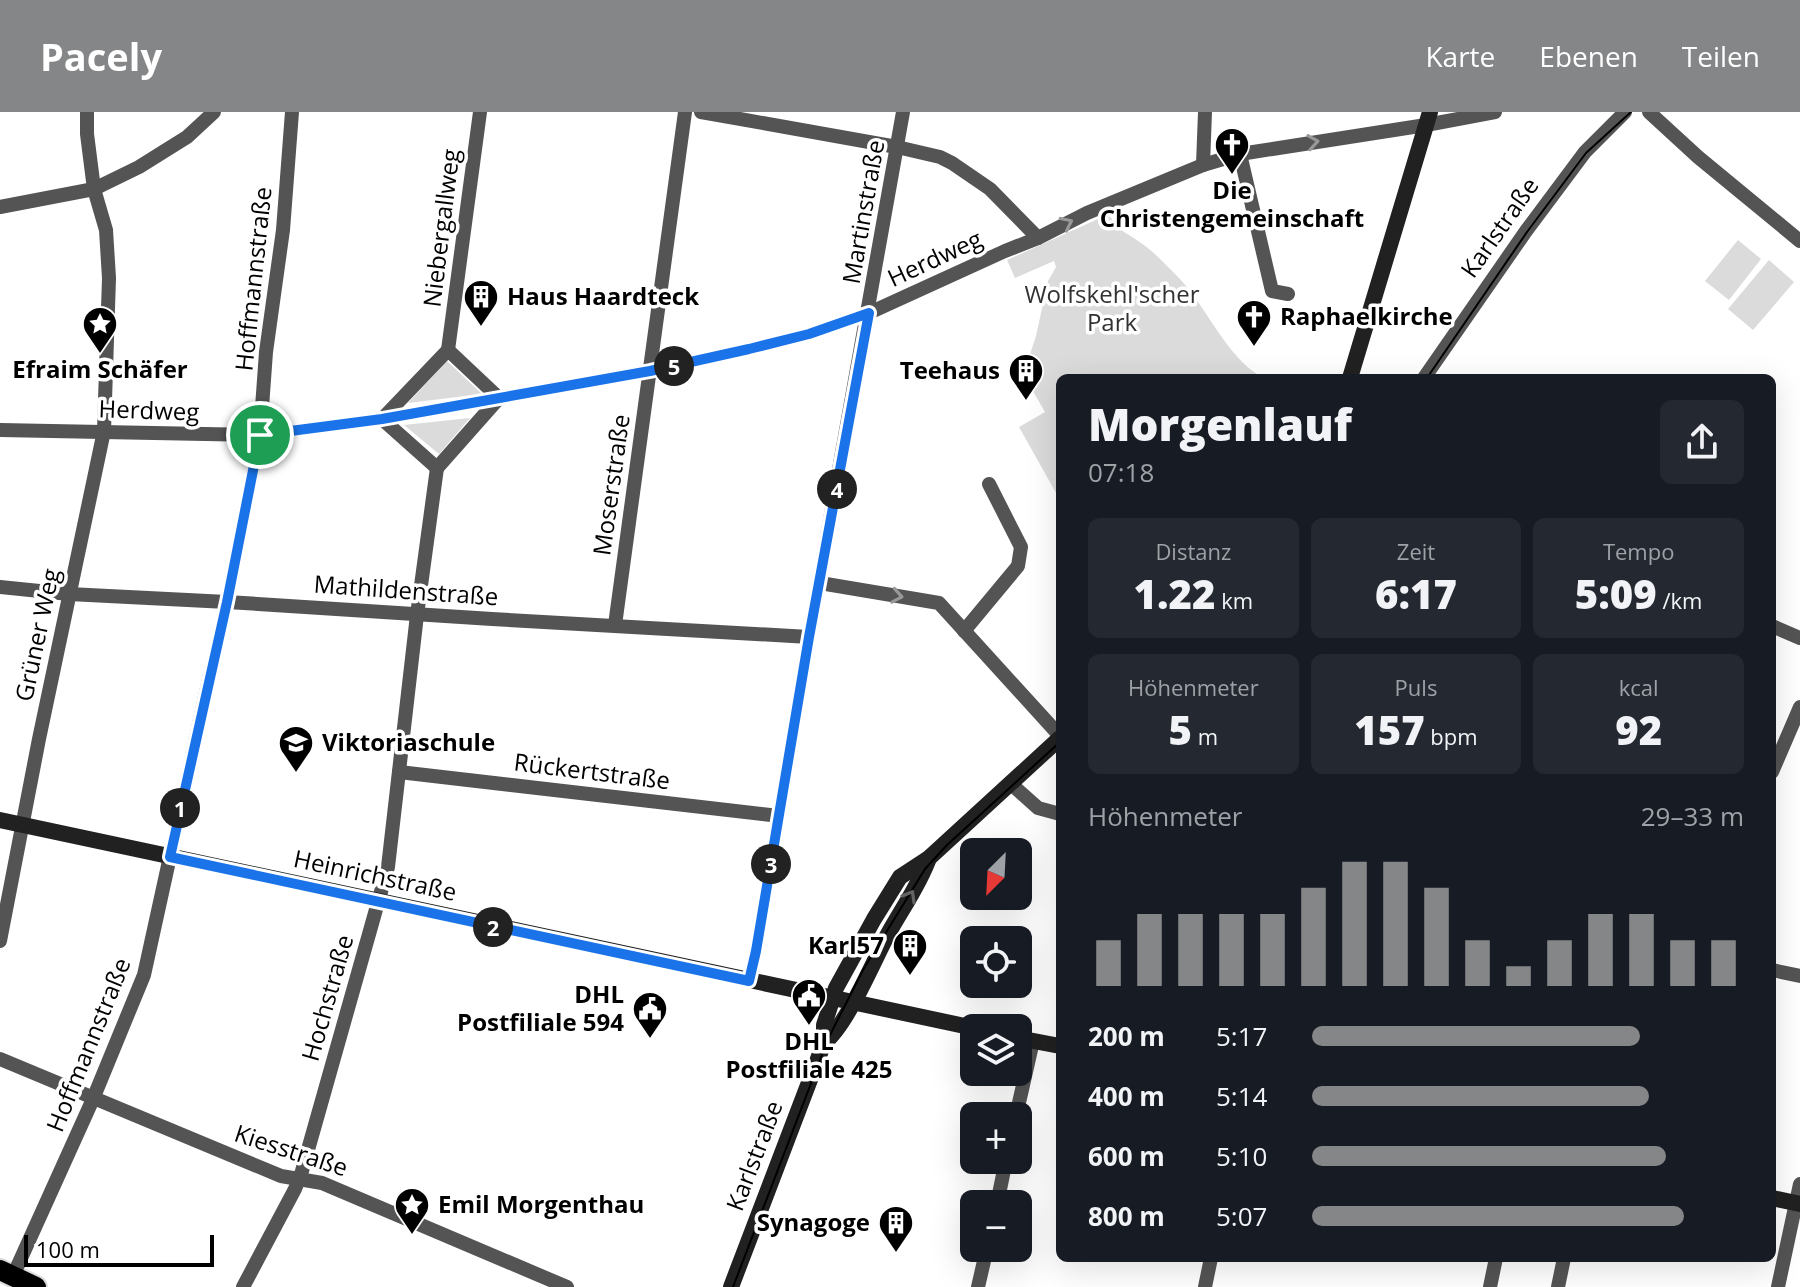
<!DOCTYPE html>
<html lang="de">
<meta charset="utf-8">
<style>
body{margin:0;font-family:"Open Sans",sans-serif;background:#242831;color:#f1f3f6;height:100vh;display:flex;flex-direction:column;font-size:30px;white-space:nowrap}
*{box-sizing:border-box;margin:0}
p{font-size:26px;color:#9ea1a6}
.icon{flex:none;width:44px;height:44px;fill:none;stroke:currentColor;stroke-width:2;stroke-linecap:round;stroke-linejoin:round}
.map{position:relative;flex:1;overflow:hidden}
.sheet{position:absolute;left:1056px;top:262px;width:720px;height:888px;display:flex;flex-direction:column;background:#171b24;border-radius:12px;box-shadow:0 8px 32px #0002}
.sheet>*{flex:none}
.needle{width:52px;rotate:204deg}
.buttons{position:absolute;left:960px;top:726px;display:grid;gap:16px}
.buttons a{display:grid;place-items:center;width:72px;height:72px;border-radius:12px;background:#171b24;box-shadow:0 8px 32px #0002;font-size:40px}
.scale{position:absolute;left:24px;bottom:20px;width:190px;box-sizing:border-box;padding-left:8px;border:4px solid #000;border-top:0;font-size:22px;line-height:28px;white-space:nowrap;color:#000;-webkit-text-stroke:6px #fff;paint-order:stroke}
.pin{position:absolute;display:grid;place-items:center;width:68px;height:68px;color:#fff;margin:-34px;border:4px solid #fff;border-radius:50%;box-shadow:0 2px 8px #0007}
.km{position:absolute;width:40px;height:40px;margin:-20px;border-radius:50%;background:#222;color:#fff;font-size:22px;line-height:40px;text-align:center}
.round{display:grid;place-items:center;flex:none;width:84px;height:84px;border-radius:12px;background:#242831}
.head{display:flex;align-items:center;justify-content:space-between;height:136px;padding:0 32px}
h1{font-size:44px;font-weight:800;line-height:60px}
.stats{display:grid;grid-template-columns:repeat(3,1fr);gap:12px;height:136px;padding:8px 32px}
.stats div{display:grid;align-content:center;border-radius:12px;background:#242831;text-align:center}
.stats b{font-size:40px;font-weight:800}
.stats small{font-size:22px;font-weight:400}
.stats p{font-size:22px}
.chart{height:224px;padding:16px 32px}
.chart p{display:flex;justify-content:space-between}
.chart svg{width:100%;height:144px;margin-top:8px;stroke:#858687;stroke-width:6}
ul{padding:0 32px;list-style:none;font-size:26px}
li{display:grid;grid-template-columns:128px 96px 1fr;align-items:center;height:60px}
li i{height:20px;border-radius:10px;background:#858687}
header{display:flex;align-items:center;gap:48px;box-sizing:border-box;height:112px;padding:0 40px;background:#858687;color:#fff}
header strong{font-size:38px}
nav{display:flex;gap:44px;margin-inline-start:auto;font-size:28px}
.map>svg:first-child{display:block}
.green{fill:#dbdbdb}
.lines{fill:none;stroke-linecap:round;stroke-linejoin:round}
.primary-casing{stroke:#dbdbdb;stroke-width:24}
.street{stroke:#545454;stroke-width:14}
.secondary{stroke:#212121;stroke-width:16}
.primary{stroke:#000;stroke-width:20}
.tram{stroke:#000;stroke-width:2}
.oneway{stroke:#989898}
.oneway2{stroke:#646464}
.route-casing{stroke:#fff;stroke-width:16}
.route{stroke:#1a73e8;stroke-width:10}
.labels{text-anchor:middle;stroke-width:7;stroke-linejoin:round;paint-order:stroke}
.poi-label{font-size:24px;font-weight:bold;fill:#000;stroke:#fff;text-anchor:start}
.street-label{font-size:24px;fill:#000;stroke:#fff}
.park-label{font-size:24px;fill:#323232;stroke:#fff}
</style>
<header>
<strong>Pacely</strong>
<nav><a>Karte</a><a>Ebenen</a><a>Teilen</a></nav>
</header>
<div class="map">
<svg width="1800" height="1175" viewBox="0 0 1800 1175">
<rect width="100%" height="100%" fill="#fff"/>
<g class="green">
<path d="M1109,102c10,18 17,18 32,29 12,8 23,20 33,30 33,31 49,82 89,105h-203v122l-41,-73 26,-15 -18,-31 -5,-2 14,-43 12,-55 8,-14 -2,-6 -39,17 -8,-18z"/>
<polygon points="1738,128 1761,147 1729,188 1705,169"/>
<polygon points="1769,148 1794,170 1753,218 1728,197"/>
<polygon points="447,249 482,282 408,291"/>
<polygon points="470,306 439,342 404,313"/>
</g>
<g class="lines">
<defs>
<polyline id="primary" points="0,1158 36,1175"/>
</defs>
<use href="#primary" class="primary-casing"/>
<g class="street">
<polyline points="701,0 897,35 940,45 952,51 990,77 1038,126"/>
<polyline points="1649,0 1698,45 1800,129"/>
<polyline points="1240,42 1272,179 1288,182"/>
<polyline points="1203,53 1205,0"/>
<polyline points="0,95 94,77 139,55 187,25 214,0"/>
<polygon points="448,238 499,286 437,356 382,307"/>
<polyline points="448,238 480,0"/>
<polyline points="1424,266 1526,119 1585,40 1625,0"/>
<polyline points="0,318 260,323 382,307 650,259 749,237 809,222 869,201 1005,139 1038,126 1087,101 1203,53 1240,42 1426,13 1495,0"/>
<polyline points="820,471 939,491 1060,624"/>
<polyline points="0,475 69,482 227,490 492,507 809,525"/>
<polyline points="615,513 685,0"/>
<polyline points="1772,514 1800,526"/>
<polyline points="964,519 1018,454 1021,435 989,372"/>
<polyline points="399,660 779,704"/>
<polyline points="1772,660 1800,595"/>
<polyline points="1010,671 1038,696 1060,702"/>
<polyline points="0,829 39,627 104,319 109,166 106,118 94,77 87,22 87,0"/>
<polyline points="1772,858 1800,864"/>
<polyline points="749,869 756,839 809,525 903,0"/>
<polyline points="0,947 281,1064 322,1071 567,1175"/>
<polyline points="1016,1004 1033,929"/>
<polyline points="997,1092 1006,1048"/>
<polyline points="13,1164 93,987 144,863 205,585 227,490 260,323 266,240 283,118 292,0"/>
<polyline points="243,1175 295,1077 302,1059 388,755 417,503 437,356"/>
<polyline points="978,1175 987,1136"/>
<polyline points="1205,1175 1211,1146"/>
<polyline points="1490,1175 1496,1146"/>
<polyline points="1558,1175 1564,1146"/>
<polyline points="1778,1175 1800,1072"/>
</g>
<g class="secondary">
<polyline points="1350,266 1430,0"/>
<polyline points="0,708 974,916"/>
<polyline points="1018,926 1060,934"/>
<path d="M824,931c23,-18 48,-79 63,-107 14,-26 32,-50 42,-78"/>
<polyline points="1772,1086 1800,1092"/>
<polyline points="731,1175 824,931 824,913 836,876 874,807 900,765 929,746 1060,626"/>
</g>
<use href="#primary" class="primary"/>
<g class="tram">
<polyline points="1427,266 1527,120 1586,41 1631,0"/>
<polyline points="0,1155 44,1175"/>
<polyline points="733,1175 828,927 863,858 925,757 947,733 1060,630"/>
</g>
</g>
<defs><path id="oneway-chevron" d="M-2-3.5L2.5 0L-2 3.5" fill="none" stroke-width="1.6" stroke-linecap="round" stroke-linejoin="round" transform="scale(2)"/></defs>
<g class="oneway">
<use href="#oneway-chevron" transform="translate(1313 30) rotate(-9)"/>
<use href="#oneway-chevron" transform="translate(1067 111) rotate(-26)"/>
<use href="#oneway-chevron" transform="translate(897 484) rotate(10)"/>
</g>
<use class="oneway2" href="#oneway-chevron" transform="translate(910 784) rotate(-60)"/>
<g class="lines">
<defs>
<polygon id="route" points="869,201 809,525 756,839 749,869 170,745 227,490 260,323 382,307 650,259 749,237 809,222"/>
</defs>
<use href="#route" class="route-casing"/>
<use href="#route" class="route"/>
</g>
<defs>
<symbol id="church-pin" viewBox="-11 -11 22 30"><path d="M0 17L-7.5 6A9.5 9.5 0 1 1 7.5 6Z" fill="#000" stroke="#fff"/><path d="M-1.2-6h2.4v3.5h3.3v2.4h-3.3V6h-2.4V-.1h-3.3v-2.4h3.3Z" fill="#fff"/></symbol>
<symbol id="building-pin" viewBox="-11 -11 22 30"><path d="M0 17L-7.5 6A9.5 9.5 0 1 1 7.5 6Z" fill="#000" stroke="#fff"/><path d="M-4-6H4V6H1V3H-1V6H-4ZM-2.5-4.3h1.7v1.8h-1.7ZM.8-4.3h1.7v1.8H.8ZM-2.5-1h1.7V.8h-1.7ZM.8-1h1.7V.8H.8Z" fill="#fff"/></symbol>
<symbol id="sight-pin" viewBox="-11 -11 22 30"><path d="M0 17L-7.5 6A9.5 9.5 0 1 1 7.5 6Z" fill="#000" stroke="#fff"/><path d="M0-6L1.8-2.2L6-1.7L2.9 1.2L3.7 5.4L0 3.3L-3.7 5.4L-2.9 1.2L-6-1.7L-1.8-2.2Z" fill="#fff"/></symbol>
<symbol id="school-pin" viewBox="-11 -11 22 30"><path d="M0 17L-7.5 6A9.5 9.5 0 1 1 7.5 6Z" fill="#000" stroke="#fff"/><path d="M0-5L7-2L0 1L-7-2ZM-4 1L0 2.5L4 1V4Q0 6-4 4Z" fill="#fff"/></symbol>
<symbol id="civic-pin" viewBox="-11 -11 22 30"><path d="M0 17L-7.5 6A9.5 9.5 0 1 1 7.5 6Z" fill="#000" stroke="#fff"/><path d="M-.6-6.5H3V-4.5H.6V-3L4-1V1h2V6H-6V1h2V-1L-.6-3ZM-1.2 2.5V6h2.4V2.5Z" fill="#fff"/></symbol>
</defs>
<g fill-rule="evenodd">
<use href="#church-pin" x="1212" y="13" width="40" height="54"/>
<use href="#building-pin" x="461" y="165" width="40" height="54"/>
<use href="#church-pin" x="1234" y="185" width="40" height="54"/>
<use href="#sight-pin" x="80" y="192" width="40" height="54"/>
<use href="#building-pin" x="1006" y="239" width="40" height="54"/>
<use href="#school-pin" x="276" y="611" width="40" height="54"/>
<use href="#building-pin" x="890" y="814" width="40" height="54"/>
<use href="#civic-pin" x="789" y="864" width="40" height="54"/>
<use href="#civic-pin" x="630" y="877" width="40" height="54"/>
<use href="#sight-pin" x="392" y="1073" width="40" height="54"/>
<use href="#building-pin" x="876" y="1091" width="40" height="54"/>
</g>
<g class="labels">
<g class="poi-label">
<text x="1232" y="87" text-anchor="middle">Die<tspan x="1232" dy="28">Christengemeinschaft</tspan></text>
<text x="507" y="193">Haus Haardteck</text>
<text x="1280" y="213">Raphaelkirche</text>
<text x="100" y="266" text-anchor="middle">Efraim Schäfer</text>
<text x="1000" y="267" text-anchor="end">Teehaus</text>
<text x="322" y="639">Viktoriaschule</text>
<text x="884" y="842" text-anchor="end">Karl57</text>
<text x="624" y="891" text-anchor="end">DHL<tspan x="624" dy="28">Postfiliale 594</tspan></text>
<text x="809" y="938" text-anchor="middle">DHL<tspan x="809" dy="28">Postfiliale 425</tspan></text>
<text x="438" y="1101">Emil Morgenthau</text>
<text x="870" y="1119" text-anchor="end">Synagoge</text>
</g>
<g class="street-label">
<text transform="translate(864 100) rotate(-80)" y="8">Martinstraße</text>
<text transform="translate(442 116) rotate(-83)" y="8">Niebergallweg</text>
<text transform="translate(1500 116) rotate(-55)" y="8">Karlstraße</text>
<text transform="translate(935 147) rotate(-25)" y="8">Herdweg</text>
<text transform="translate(254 167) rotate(-84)" y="8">Hoffmannstraße</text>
<text transform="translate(149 299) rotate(2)" y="8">Herdweg</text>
<text transform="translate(612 373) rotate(-82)" y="8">Moserstraße</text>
<text transform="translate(406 479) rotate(4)" y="8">Mathildenstraße</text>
<text transform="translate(38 523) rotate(-78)" y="8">Grüner Weg</text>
<text transform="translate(592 660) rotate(7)" y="8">Rückertstraße</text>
<text transform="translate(375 764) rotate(12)" y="8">Heinrichstraße</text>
<text transform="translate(328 886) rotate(-74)" y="8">Hochstraße</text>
<text transform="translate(89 933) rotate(-68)" y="8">Hoffmannstraße</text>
<text transform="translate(291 1039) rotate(18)" y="8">Kiesstraße</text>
<text transform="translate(755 1044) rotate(-69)" y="8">Karlstraße</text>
</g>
<g class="park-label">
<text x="1112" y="191">Wolfskehl'scher<tspan x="1112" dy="28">Park</tspan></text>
</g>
</g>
</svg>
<div class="buttons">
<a><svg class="needle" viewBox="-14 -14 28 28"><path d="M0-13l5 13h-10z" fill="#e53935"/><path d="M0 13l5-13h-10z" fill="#9ea1a6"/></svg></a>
<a><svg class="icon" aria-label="locate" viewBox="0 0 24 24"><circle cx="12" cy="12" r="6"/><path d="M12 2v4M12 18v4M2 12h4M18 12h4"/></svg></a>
<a><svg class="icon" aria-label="layers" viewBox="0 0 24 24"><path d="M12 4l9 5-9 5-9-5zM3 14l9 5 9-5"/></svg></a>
<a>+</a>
<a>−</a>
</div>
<div class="scale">100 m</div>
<div class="pin" style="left:260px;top:323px;background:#1e9e55"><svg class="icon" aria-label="arrive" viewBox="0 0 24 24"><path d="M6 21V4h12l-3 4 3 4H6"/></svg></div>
<b class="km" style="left:180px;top:696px">1</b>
<b class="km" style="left:493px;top:815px">2</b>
<b class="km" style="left:771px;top:752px">3</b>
<b class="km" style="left:837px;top:377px">4</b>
<b class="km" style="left:674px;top:254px">5</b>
<section class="sheet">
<div class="head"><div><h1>Morgenlauf</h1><p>07:18</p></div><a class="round"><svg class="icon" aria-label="share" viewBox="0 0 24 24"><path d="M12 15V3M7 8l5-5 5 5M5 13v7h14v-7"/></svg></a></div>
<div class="stats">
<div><p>Distanz</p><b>1.22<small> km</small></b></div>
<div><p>Zeit</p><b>6:17</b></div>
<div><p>Tempo</p><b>5:09<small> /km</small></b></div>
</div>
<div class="stats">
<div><p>Höhenmeter</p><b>5<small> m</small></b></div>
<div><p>Puls</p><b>157<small> bpm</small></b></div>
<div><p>kcal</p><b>92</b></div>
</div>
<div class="chart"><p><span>Höhenmeter</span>29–33 m</p>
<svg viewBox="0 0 160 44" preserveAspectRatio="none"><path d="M5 44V30M15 44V22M25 44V22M35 44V22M45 44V22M55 44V14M65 44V6M75 44V6M85 44V14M95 44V30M105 44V38M115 44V30M125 44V22M135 44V22M145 44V30M155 44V30"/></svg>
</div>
<ul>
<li><b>200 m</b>5:17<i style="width:76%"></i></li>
<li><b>400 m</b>5:14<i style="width:78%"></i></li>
<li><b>600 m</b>5:10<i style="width:82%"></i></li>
<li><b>800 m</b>5:07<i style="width:86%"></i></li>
</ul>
</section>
</div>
